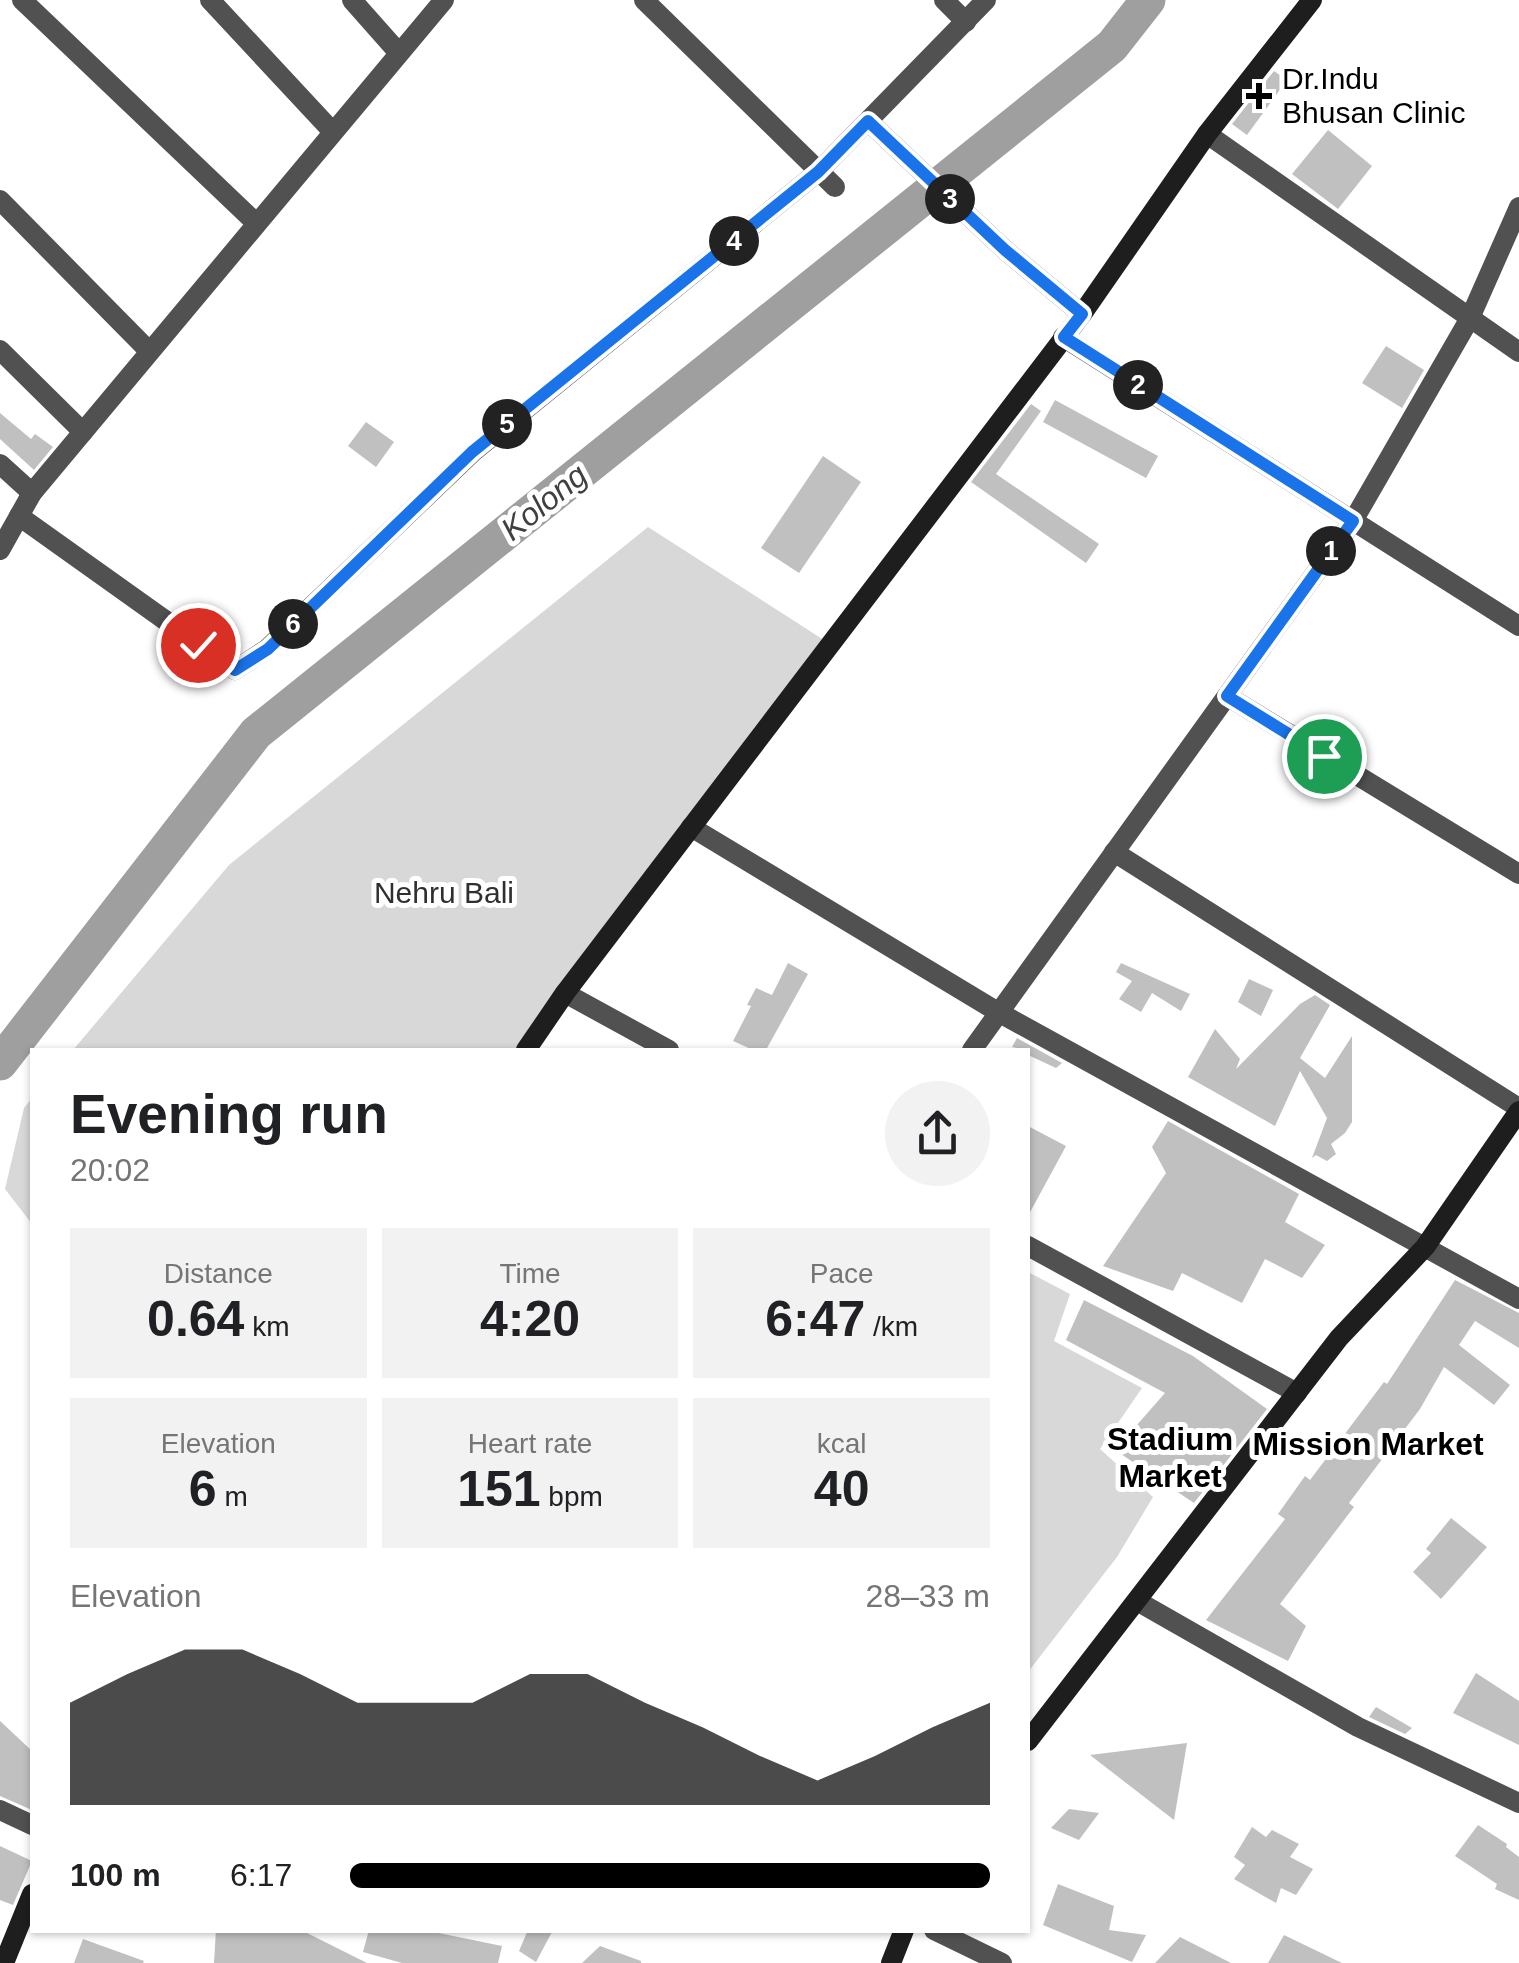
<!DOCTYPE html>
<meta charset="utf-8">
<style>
body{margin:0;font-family:Helvetica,sans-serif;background:#f2f2f2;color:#202124;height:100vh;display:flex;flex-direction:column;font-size:38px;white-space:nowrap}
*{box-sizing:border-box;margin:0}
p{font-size:32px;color:#757577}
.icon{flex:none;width:55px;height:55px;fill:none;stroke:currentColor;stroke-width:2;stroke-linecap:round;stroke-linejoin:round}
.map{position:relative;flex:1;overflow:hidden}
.side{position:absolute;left:30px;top:1048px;width:1000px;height:885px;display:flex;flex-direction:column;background:#fff;border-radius:0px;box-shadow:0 2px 8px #0004}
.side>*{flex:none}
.pin{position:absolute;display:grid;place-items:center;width:85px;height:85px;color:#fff;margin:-42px;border:5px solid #fff;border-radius:50%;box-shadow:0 2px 10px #0007}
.km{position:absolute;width:50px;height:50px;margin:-25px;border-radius:50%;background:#222;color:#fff;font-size:28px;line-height:50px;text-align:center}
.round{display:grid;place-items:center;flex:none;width:105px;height:105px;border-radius:52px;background:#f2f2f2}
.head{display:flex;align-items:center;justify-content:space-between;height:170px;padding:0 40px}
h1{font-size:55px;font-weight:800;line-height:75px}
.stats{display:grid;grid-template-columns:repeat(3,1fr);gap:15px;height:170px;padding:10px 40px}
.stats div{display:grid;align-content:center;border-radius:0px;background:#f2f2f2;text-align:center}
.stats b{font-size:50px;font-weight:800}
.stats small{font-size:28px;font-weight:400}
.stats p{font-size:28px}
.chart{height:280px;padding:20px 40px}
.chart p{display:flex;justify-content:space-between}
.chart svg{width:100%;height:180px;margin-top:10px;fill:#000;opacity:.7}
ul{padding:0 40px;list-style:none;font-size:32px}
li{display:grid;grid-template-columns:160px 120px 1fr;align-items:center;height:75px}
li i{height:25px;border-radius:12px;background:#000}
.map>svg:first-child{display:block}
.green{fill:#d8d8d8}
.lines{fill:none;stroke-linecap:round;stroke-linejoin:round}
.river{stroke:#9f9f9f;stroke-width:35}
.building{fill:#c0c0c0}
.street{stroke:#515151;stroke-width:20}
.secondary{stroke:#1e1e1e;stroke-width:20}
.route-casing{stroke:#fff;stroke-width:20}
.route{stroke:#1a73e8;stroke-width:12}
.poi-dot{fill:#000;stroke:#fff;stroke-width:4}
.labels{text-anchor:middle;stroke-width:10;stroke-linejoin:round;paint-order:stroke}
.poi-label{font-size:30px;fill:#000;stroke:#fff;text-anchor:start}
.park-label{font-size:30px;fill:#2f2f2f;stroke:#fff}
.water-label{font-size:32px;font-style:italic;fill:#404040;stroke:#fff}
.neighbourhood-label{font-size:32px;font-weight:bold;fill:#000;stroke:#fff}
</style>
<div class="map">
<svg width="1519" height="1963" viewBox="0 0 1519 1963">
<rect width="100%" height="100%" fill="#fff"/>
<g class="green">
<polygon points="648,527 830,644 526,1050 73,1050 229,865"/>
<polygon points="32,1098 32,1224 5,1189 24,1108"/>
<polygon points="1028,1272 1070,1294 1054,1341 1142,1388 1100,1449 1153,1497 1117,1557 1028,1672"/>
</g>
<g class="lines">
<polyline class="river" points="0,1063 256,733 1112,46 1148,0"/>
</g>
<g class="building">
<polygon points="1274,71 1287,80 1247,135 1232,124"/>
<polygon points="1328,130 1372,166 1338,209 1292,174"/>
<polygon points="1386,346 1424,370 1402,408 1362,383"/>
<polygon points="1055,400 1158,456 1146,478 1043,422"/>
<polygon points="1031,404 1041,411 996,474 1099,544 1086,563 971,482"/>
<polygon points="0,413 31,439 35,434 53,447 34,470 0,439"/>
<polygon points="366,422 394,442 376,467 348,446"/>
<polygon points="823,456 861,482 799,573 761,548"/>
<polygon points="788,963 808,974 766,1050 753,1050 733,1041 751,1006 747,1005 756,988 772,995"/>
<polygon points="1121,963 1190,994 1181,1011 1152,993 1141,1012 1119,999 1132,981 1116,972"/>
<polygon points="1249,979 1273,990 1261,1016 1238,1002"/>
<polygon points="1315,995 1330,1005 1300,1058 1325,1078 1352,1036 1352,1122 1345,1133 1331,1144 1336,1154 1327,1161 1316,1155 1312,1158 1327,1118 1300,1071 1275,1126 1188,1077 1215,1029 1240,1059 1236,1069 1300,1004"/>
<polygon points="1017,1038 1062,1063 1056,1068 1028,1055 1028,1050 1012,1047"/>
<polygon points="1168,1121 1299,1194 1285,1222 1325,1245 1302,1278 1265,1259 1242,1303 1182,1273 1173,1291 1103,1266 1166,1173 1152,1147"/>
<polygon points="1028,1126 1066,1146 1028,1216"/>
<polygon points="1455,1280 1519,1313 1519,1348 1475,1321 1459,1345 1510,1385 1494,1405 1444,1367 1420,1409 1349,1503 1354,1507 1280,1604 1306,1626 1288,1661 1206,1620 1285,1519 1278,1514 1305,1476 1310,1480 1384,1382 1387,1384"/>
<polygon points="1084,1300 1193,1356 1267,1409 1194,1503 1115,1450 1165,1393 1066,1340"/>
<polygon points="1451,1518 1487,1547 1441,1599 1413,1572 1431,1553 1426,1549"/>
<polygon points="1476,1673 1519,1701 1519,1745 1453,1713"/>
<polygon points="1376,1707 1412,1728 1405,1734 1369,1717"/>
<polygon points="0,1721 31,1750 32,1810 0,1796"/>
<polygon points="1187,1743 1174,1820 1090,1755"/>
<polygon points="1069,1809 1099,1813 1079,1840 1051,1828"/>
<polygon points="1478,1825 1507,1844 1506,1847 1519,1857 1519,1900 1495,1889 1497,1884 1455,1856"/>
<polygon points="1252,1827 1266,1837 1272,1830 1299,1844 1290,1857 1313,1869 1296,1895 1281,1888 1276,1903 1234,1879 1245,1865 1234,1857"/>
<polygon points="0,1846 32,1861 13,1905 0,1900"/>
<polygon points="1058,1884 1114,1906 1109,1930 1146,1935 1132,1962 1043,1925"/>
<polygon points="216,1930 301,1930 367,1963 214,1963"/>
<polygon points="369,1930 424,1930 502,1946 498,1963 402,1963 363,1952"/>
<polygon points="528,1930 553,1930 536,1962 519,1951"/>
<polygon points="1284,1935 1342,1963 1268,1963"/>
<polygon points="1180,1937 1231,1963 1155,1963"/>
<polygon points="83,1939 144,1961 143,1963 74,1963"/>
<polygon points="600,1946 641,1961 641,1963 582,1963"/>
</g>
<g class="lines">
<g class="street">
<polyline points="22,0 256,223"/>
<polyline points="210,0 332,131"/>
<polyline points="352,0 398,52"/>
<polyline points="644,0 835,187"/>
<polyline points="944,0 966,22"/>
<polyline points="868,121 1005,250 1082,314"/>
<polyline points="1207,134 1519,352"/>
<polyline points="0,200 149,351"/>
<polyline points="1063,337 1519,626"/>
<polyline points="0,350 83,432"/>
<polyline points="0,464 32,493"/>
<polyline points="19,516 235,670 267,649 473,452 818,172 986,0"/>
<polyline points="0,550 32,493 444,0"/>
<polyline points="1227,696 1519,874"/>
<polyline points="691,827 998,1012 1519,1299"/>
<polyline points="1114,852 1519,1108"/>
<polyline points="565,993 669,1050"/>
<polyline points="972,1050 1353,521 1470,318 1519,207"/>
<polyline points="1028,1246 1297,1393"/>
<polyline points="1137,1601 1358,1727 1519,1803"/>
<polyline points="0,1810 32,1825"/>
<polyline points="934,1930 1002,1963"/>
</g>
<g class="secondary">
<polyline points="526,1050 565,993 1082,314 1207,134 1312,0"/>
<polyline points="1028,1741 1339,1338 1425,1247 1519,1111"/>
<polyline points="4,1963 32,1894"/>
<polyline points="891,1963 904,1930"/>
</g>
</g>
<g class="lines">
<defs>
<polyline id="route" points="198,645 235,670 268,649 472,452 818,172 868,121 1005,250 1082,314 1064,337 1353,521 1227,696 1324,756"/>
</defs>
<use href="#route" class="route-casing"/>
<use href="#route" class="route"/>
</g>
<path class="poi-dot" d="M1254 81h10v10h10v10h-10v10h-10v-10h-10v-10h10z"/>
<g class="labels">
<g class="poi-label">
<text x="1282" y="89">Dr.Indu<tspan x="1282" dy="34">Bhusan Clinic</tspan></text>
</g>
<g class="park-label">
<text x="444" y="903">Nehru Bali</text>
</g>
<g class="water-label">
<text transform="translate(544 502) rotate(-39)" y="11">Kolong</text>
</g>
<g class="neighbourhood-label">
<text x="1170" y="1450">Stadium<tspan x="1170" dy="37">Market</tspan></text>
<text x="1368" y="1455">Mission Market</text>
</g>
</g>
</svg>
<div class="pin" style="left:1324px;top:756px;background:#1e9e55"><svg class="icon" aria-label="arrive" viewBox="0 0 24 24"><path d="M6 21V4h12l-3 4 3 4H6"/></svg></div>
<div class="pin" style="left:198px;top:645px;background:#d93025"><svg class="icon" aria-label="check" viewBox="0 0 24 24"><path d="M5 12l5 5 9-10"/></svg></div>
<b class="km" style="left:1331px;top:551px">1</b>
<b class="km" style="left:1138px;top:385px">2</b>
<b class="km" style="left:950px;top:199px">3</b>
<b class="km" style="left:734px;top:241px">4</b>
<b class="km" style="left:507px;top:424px">5</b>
<b class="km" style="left:293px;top:624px">6</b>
<section class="side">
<div class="head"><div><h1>Evening run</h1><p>20:02</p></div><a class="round"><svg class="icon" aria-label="share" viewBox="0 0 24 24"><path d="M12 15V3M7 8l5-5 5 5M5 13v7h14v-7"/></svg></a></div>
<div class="stats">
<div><p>Distance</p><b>0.64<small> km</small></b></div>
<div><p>Time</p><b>4:20</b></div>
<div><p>Pace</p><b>6:47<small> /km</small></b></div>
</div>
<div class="stats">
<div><p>Elevation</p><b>6<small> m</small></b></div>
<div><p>Heart rate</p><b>151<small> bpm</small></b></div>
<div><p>kcal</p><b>40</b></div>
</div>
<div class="chart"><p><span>Elevation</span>28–33 m</p>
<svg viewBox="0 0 160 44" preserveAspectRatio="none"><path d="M0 44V19L10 12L20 6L30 6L40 12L50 19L60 19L70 19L80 12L90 12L100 19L110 25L120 32L130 38L140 32L150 25L160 19V44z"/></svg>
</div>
<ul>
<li><b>100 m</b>6:17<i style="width:100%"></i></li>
</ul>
</section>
</div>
